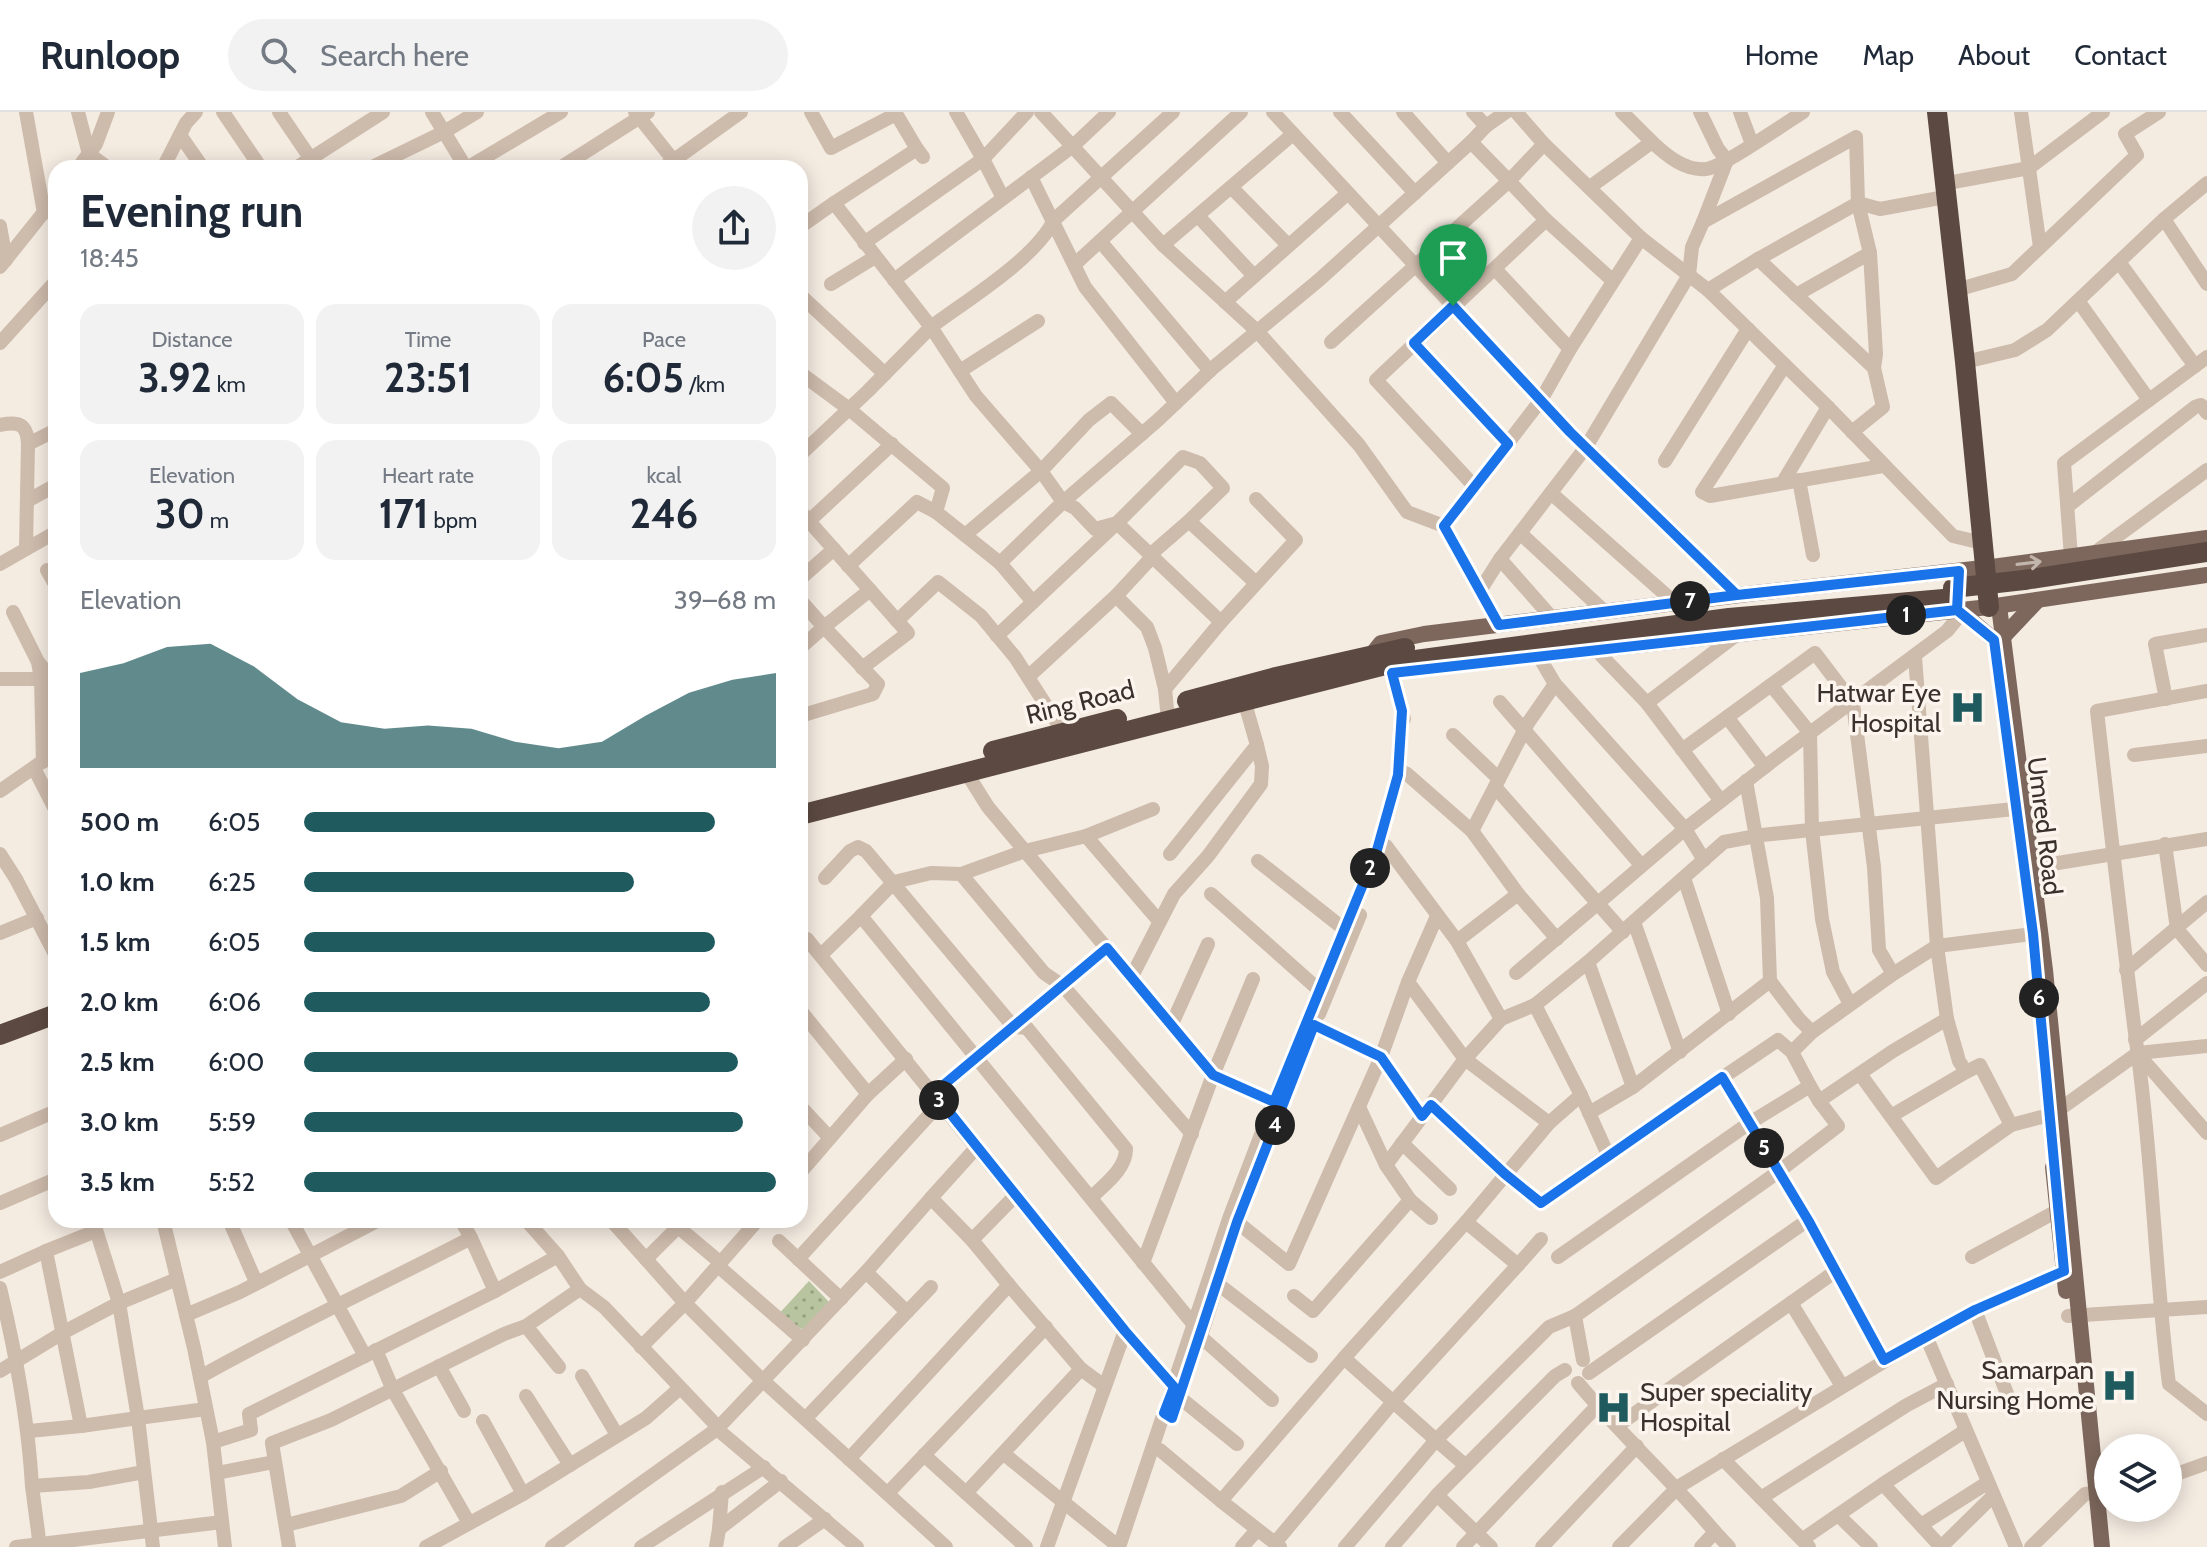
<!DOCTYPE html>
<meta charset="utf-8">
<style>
body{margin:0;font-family:Cabin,sans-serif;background:#f2f2f3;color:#1f2937;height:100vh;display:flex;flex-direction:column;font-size:30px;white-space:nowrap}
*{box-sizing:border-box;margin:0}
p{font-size:26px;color:#747a83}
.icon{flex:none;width:44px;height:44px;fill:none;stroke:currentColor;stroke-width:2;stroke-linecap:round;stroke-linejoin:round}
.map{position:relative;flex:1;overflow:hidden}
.sheet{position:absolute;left:48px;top:48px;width:760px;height:1068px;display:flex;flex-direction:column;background:#fff;border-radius:24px;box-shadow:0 4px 20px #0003}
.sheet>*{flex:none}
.fabs{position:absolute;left:2094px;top:1322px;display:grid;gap:16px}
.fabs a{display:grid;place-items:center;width:88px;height:88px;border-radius:50%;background:#fff;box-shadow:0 4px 20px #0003;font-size:40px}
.pin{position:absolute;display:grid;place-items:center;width:68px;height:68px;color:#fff;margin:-82px -34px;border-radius:50% 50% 50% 0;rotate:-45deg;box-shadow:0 0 8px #0007}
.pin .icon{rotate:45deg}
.km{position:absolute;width:40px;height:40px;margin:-20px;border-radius:50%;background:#222;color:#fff;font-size:22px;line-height:40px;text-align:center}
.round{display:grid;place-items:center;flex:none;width:84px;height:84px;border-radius:42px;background:#f2f2f3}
.head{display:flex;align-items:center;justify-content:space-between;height:136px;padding:0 32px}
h1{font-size:44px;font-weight:800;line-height:60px}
.stats{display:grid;grid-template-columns:repeat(3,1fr);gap:12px;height:136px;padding:8px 32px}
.stats div{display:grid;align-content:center;border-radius:20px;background:#f2f2f3;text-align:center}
.stats b{font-size:40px;font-weight:800}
.stats small{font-size:22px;font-weight:400}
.stats p{font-size:22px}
.chart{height:224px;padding:16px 32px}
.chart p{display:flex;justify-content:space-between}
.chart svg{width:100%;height:144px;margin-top:8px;fill:#1f5a5e;opacity:.7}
ul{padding:0 32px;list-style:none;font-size:26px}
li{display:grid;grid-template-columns:128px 96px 1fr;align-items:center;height:60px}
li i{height:20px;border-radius:10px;background:#1f5a5e}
header{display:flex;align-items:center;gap:48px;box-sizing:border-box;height:112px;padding:0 40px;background:#fff;border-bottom:2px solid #e0e1e3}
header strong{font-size:38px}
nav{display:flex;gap:44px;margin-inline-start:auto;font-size:28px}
.search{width:560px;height:72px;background:#f2f2f3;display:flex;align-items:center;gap:20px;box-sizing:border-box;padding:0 28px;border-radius:44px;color:#747a83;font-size:30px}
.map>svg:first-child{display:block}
.park{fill:url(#park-dots)}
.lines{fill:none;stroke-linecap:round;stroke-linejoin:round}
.minor{stroke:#cdbbac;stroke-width:14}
.major{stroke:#7d675c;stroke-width:16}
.highway{stroke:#5c4a42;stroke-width:20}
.highway-bridge{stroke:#5c4a42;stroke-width:20}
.oneway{stroke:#c2b5ac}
.route-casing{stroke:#fff;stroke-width:16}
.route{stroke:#1a73e8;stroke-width:10}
.labels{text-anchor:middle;stroke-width:7;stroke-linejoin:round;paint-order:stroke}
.poi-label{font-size:26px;fill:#3b302b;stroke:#fbf5ee;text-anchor:end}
.street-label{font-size:26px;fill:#3b302b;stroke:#fbf5ee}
</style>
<header>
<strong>Runloop</strong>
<div class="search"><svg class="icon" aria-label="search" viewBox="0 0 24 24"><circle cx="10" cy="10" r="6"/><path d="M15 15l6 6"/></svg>Search here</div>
<nav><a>Home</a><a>Map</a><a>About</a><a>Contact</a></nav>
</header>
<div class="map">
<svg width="2207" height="1435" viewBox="0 0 2207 1435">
<defs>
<pattern id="park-dots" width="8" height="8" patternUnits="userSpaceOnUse" patternTransform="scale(2)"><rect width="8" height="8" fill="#b8c4a0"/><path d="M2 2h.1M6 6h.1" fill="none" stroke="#97a083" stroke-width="1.8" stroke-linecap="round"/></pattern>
</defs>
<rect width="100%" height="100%" fill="#f4ebe1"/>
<polygon class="park" points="809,1169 829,1190 804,1218 776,1205"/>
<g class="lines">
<g class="minor">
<polyline points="26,0 44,101"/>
<polyline points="78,0 89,42 108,56"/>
<polyline points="223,0 261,56"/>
<polyline points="279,0 317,56"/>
<polyline points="432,0 466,56"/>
<polyline points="635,0 674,49"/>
<polyline points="811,0 831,36 896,2"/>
<polyline points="895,0 917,37"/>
<polyline points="956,0 983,47 1027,0"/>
<polyline points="1041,0 1163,133 1257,219 1359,333 1407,400 1444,414 1541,288 1570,237 1641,126"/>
<path d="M1173,0l-119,108c-19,39 -87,80 -123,107l45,69 65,75 22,31 95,-82 56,-53 105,-87 152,-138 38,39 35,-37 97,94 67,52 120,117 125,129 29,7"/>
<polyline points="1273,0 1570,320 1737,483"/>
<polyline points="1340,0 1415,81"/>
<polyline points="1403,0 1448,51"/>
<polyline points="1473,0 1486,14"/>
<polyline points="1516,0 1544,32"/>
<polyline points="1622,0 1652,30"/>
<polyline points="1700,0 1718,37 1727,48 1703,110"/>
<polyline points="1740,0 1752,32"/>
<polyline points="2021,0 2040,135"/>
<polyline points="180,23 203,56"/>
<polyline points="1471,30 1486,14 1506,0"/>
<polyline points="78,56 96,32 108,0"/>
<polyline points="163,56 186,11 196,0"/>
<polyline points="296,56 383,0"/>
<polyline points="370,56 444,20 477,0"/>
<polyline points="467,56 561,0"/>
<polyline points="560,56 648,0"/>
<polyline points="663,56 741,0"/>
<polyline points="1031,65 1085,175 1176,291"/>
<polyline points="1953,70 2029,56 2103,0"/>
<polyline points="1231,75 1288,133"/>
<path d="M1590,75l62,-45c15,14 33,29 54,27 15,-1 80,-46 97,-57"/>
<polyline points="834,91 917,37 923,45"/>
<polyline points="1198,104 1254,164"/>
<polyline points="2164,107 2207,172"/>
<polyline points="0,114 6,148"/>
<polyline points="800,115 834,91 931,215 868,279 800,343"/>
<polyline points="1100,129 1210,259"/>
<polyline points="864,131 983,47 1003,86"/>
<polyline points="1163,133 1293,22"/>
<polyline points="1758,147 1858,91 1880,97 1945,85"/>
<polyline points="2119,150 2195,254"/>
<polyline points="1075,152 1241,0"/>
<polyline points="0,155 56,85"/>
<polyline points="1496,158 1570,237"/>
<polyline points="894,168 1073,34 1109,0"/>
<polyline points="831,172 875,145"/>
<polyline points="1963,176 2012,162 2137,43 2125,22 2159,0"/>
<polyline points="1708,178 1758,147 1874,256 1883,295 1852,320"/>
<polyline points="800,183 885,262"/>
<polyline points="1796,183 1870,141"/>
<polyline points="1225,190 1347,82"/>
<polyline points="2079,190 2149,288"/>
<polyline points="1331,230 1509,69 1546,108 1612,168"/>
<polyline points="0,231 56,169"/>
<polyline points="1414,231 1508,332"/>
<polyline points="1965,250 2015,238 2047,218 2164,107 2207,71"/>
<polyline points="1785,253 1702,380 1710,384 1883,354"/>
<polyline points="960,259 1038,209"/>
<polyline points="800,266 803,263 849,297 943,376 936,400 1000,451 1063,390 1075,396 1095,417 1117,411 1183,345 1200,351 1223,376 1189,409"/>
<path d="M0,313c19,-4 27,-1 28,19l28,-14"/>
<polyline points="1665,349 1748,217"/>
<polyline points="1799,368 1813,443"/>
<polyline points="1783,370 1828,295"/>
<polyline points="1475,375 1376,268 1546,108"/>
<polyline points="1551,381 1675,491"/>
<polyline points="27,389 56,373"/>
<polyline points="2068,394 2195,295 2201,293 2207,301"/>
<polyline points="800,399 908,521 862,556"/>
<polyline points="809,409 892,332"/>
<polyline points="1444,414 1499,513"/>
<polyline points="1520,421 1605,500"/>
<polyline points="965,423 1041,359 1089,308 1111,291 1142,322"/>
<polyline points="26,437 28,332"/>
<polyline points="1151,442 1189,409 1256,471"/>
<polyline points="2093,442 2207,358"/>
<polyline points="2071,445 2064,351 2207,245"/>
<polyline points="1000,451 1033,490"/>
<polyline points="0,452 56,420"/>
<polyline points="848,454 917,390 936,400"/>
<polyline points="47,458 56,474"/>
<polyline points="800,467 834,437"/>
<polyline points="1481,477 1500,447"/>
<polyline points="1116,484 1147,515 1155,536 1165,577"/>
<polyline points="800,488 824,515 870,478"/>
<polyline points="13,500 38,550 41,567 43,650"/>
<polyline points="1553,507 1500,447 1586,335 1689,163 1692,135 1703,110 1856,25 1858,91 1870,141 1876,242 1874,256"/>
<polyline points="897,509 938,470 981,504 1015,545 1063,620"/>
<polyline points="1221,510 1296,428 1256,387"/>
<polyline points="997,524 1117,411 1221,510 1165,577 1168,608"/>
<polyline points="800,536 824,515 878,572 873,582 800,604"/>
<polyline points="1595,537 1647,591 1721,689"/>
<polyline points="39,551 56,572"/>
<polyline points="1392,561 1404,607"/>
<polyline points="1028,565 1116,484 1153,444"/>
<polyline points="0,567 41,567"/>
<polyline points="1555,572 1685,717 1704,748"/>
<polyline points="1771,573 1810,621 1812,718 1822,807 1833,860 1850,892"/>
<path d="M2207,579l-110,20c13,115 26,230 41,345 15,109 17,219 31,328l38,30"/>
<polyline points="2166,587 2155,532 2207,523"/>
<polyline points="1500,590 1641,753"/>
<polyline points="1647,591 1739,521"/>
<polyline points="1727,605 1765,655"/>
<polyline points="1453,623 1499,667"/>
<polyline points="1682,638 1815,541 1853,591 1874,755 1879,838 1893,862"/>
<polyline points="2134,643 2207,634"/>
<polyline points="34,656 56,699"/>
<polyline points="1398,658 1407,662 1472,719 1518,782 1457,829"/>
<polyline points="966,660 988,695 1213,963 1274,990"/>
<polyline points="1746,669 1767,786 1770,869"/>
<polyline points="1495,675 1623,820"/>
<polyline points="0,679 56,640"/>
<polyline points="1153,697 1086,724 1025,739 961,762 1044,861 1063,874 1192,1022"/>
<polyline points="1472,719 1528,611 1555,572 1538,543"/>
<polyline points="1086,724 1159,809"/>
<polyline points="2165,732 2177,817 2207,853"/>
<polyline points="1386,734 1457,829 1501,907 1535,893 1581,983 1549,1011 1466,1110 1344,1246 1436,1328 1549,1215 1575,1204 1583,1248"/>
<polyline points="0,742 16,767 56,844"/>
<polyline points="1170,742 1257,633 1244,588"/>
<polyline points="1258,749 1344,817"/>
<polyline points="2033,755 2207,727"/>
<path d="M825,766l25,-27 8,-4 8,4 141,168 8,8 12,1 99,121c0,20 -21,35 -34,48"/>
<polyline points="1684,766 1729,902"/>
<polyline points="1211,782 1319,878"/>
<polyline points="1518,782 1557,827"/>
<polyline points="861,804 894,770 931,761 961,762"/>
<polyline points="1634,810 1680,940"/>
<polyline points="0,821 37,806"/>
<polyline points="807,827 1125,1219 1174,1275"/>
<polyline points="821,843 861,804 1194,1213"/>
<polyline points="1588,850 1633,975 1770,869 1799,907 1812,920 1893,862 1937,834 2040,821"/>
<polyline points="2126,858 2207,790"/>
<polyline points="1516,861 1685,717 1775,647 1947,519 1956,508 1957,490"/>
<polyline points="1131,866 1174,782 1208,744 1261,672 1262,654 1257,633"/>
<polyline points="1408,870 1465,947 1549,1011"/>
<polyline points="1535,893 1588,850 1724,730 1762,723 2024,696"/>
<polyline points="800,898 868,982 800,1061"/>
<polyline points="1319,902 1360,803"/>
<polyline points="1947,907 1959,949 1966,960 1980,953 2011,1013"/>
<polyline points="1314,913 1381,945 1422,1004"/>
<polyline points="1171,914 1208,832"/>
<polyline points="2135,928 2207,871"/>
<polyline points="2138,942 2207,1021"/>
<polyline points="1860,962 1936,1066 2011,1013 2049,1003 2060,997 2138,941 2207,934"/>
<polyline points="1722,965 1778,1060 1838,1014 1819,989"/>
<polyline points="1810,974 1792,940 1812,920"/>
<polyline points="934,981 1107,836"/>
<polyline points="868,982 906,947"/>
<polyline points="1581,983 1608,1043 1778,928 1792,940"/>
<polyline points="1431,993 1505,1062 1541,1091 1608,1043"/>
<polyline points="800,994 830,1026"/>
<polyline points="1359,995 1386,1053 1410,1088"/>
<polyline points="1589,1001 1633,975"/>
<polyline points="1891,1004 1966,960"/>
<polyline points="0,1023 56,999"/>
<polyline points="1402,1031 1450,1077"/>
<polyline points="977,1035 931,1086 972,1128 1015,1084"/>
<polyline points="1386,1053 1465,947 1501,907"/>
<polyline points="0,1091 56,1067"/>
<polyline points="93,1108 119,1191 138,1306 206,1297"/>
<polyline points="163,1108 194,1236 213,1330 225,1435"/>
<polyline points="229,1108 256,1170"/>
<polyline points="291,1108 365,1244"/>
<polyline points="461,1108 471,1126"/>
<polyline points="526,1108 558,1144 580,1177 604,1195 715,1312 717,1317 857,1435"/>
<polyline points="611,1108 685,1191 759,1265 946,1435"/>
<polyline points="685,1108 678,1115 721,1151"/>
<polyline points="1237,1110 1289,1152 1381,945 1408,870 1437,804"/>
<polyline points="96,1119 46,1139 81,1314 138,1306 153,1435"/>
<polyline points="972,1128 1009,1173"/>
<polyline points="779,1129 841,1187"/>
<polyline points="1558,1145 1748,1012 1810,974 1819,989 1893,939 1947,907 1937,834 1915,545"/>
<polyline points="1972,1145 2057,1099"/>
<polyline points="646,1147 678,1115"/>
<polyline points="798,1147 941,990"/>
<polyline points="1143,1151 1213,963 1253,867"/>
<polyline points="1518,1153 1541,1127"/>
<polyline points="718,1154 803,1228"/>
<polyline points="0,1160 46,1139"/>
<polyline points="866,1160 931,1086"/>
<polyline points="1218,1172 1311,1244"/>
<path d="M0,1176c16,66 28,130 32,198"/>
<polyline points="1294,1184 1313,1199 1410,1088 1431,1106"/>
<polyline points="1791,1191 1842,1274"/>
<polyline points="1975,1198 2009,1287"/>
<polyline points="907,1200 931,1175"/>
<polyline points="186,1203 240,1180 379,1108"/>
<polyline points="1575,1204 1778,1060 1808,1108 1884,1248"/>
<polyline points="2068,1204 2207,1195"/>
<polyline points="526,1214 559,1255"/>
<polyline points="1926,1224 1975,1198 2071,1156"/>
<polyline points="1201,1225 1272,1288"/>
<polyline points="1198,1233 1238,1108"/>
<polyline points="641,1235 685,1191 758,1108"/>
<polyline points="376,1238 393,1278 469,1411"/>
<polyline points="439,1254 464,1299"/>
<polyline points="0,1259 64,1220 119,1191 177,1167"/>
<polyline points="1589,1261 1808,1108"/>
<polyline points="582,1264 617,1323"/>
<path d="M200,1265c88,-50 181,-92 271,-139l24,53 63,-35"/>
<path d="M1578,1271c43,52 94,97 137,149l-14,15"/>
<polyline points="526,1284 570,1353"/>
<polyline points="1179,1285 1237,1332"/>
<polyline points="483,1309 523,1382"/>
<polyline points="1617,1314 1836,1159"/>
<polyline points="29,1319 81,1314"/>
<polyline points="213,1330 251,1318 249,1302 495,1179"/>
<polyline points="1160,1338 1221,1389 1344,1246"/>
<polyline points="1004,1342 1119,1435 1230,1104 1278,978 1377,738 1398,663 1402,599"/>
<polyline points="924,1343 966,1381"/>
<polyline points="849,1347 1009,1173 1081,1257 1104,1274"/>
<polyline points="1723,1347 1809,1435"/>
<polyline points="217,1361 274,1350"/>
<polyline points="2168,1365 2207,1351"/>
<polyline points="1883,1372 1941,1435"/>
<polyline points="888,1381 1046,1215"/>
<polyline points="1761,1386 1907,1293 1947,1272"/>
<polyline points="1221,1389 1280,1435"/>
<polyline points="1838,1403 1871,1435"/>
<polyline points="286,1413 401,1384 441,1359"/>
<polyline points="1921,1413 1987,1371"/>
<polyline points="719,1417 722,1380"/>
<polyline points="1715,1420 1729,1435"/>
<polyline points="1803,1427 1883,1372 1965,1319"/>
<polyline points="1275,1431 1393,1290 1518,1153 1466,1110"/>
<polyline points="16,1435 222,1410"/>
<polyline points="40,1435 32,1374 89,1370 144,1360"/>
<polyline points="289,1435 272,1331 331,1308 504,1222 526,1214 580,1177"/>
<polyline points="426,1435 523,1382 646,1306 680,1276"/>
<polyline points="552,1435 717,1317 866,1160 907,1200 806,1306"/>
<polyline points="641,1435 764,1355"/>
<polyline points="716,1435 719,1417 781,1369"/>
<polyline points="785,1435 825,1407"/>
<polyline points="1026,1435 966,1381 1081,1257"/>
<polyline points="1047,1435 1125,1219"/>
<polyline points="1242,1435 1257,1418"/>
<polyline points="1345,1435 1436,1328 1465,1353"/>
<polyline points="1392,1435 1437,1383"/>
<polyline points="1463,1435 1597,1294"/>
<polyline points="1491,1435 1437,1383 1555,1264 1565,1258"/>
<polyline points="1542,1435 1637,1334"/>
<polyline points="1619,1435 1678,1375 1926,1224 2016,1435"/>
<polyline points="1941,1435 1993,1384"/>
<polyline points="2031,1435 2085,1382 2108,1379"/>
</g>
<g class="major">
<polyline points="1999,494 2045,858 2102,1435"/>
<polyline points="1959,498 1994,528"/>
<polyline points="2003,525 2037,489"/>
<polyline points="1373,541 1381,531 1424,522 1756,481 1992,455 2207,426"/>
<polyline points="1403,559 1989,495 2207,463"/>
<polyline points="2053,1055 2066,1179"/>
</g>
<g class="highway">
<polyline points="1937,0 1965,250 1989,495"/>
<polyline points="2024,468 2207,440"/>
<polyline points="1187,589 1276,565 1405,536"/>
<polyline points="993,639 1117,607"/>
<polyline points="800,703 1393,551 1729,506 1955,486"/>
<polyline points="0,923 56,902"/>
</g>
<polyline class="highway-bridge" points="1953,476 2024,468"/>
</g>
<defs><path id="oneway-shaft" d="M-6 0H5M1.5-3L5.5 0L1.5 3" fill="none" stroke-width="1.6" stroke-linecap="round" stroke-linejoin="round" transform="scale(2)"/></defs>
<use class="oneway" href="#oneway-shaft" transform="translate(2029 451) rotate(-7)"/>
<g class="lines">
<defs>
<polyline id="route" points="1453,194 1570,320 1737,483 1959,459 1957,498 1392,561 1402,599 1398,663 1377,738 1274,990 1213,963 1107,836 934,981 1125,1219 1174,1275 1164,1301 1172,1306 1237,1110 1314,913 1381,945 1422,1004 1431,993 1505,1062 1541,1091 1722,965 1808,1108 1884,1248 1975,1198 2064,1159 2033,822 1994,528 1957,498 1959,459 1756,481 1737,483 1499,513 1444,414 1508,332 1414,231 1453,194"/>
</defs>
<use href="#route" class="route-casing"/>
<use href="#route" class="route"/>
</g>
<defs>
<symbol id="hospital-bare" viewBox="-9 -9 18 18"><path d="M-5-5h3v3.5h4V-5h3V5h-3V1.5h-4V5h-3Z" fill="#1f5a5e" stroke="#fbf5ee" stroke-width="2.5" paint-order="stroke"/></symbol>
</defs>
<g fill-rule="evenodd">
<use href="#hospital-bare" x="1942" y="570" width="51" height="51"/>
<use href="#hospital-bare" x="2094" y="1248" width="51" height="51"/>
<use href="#hospital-bare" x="1588" y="1270" width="51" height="51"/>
</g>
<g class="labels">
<g class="poi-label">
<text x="1941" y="590">Hatwar Eye<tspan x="1941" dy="30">Hospital</tspan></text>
<text x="2094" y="1267">Samarpan<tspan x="2094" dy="30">Nursing Home</tspan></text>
<text x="1640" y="1289" text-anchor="start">Super speciality<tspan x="1640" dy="30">Hospital</tspan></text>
</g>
<g class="street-label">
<text transform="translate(1080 590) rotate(-14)" y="9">Ring Road</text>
<text transform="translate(2045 714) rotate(83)" y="9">Umred Road</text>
</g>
</g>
</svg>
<div class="fabs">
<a><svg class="icon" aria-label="layers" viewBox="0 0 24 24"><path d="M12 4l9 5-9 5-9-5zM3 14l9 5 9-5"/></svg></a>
</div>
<div class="pin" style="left:1453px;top:194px;background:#1e9e55"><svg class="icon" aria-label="arrive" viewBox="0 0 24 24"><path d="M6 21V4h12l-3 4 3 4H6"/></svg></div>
<b class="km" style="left:1906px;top:503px">1</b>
<b class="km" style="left:1370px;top:756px">2</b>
<b class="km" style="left:939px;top:988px">3</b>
<b class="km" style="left:1275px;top:1013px">4</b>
<b class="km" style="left:1764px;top:1036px">5</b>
<b class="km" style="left:2039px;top:886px">6</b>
<b class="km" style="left:1690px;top:489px">7</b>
<section class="sheet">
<div class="head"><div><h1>Evening run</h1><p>18:45</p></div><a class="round"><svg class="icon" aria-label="share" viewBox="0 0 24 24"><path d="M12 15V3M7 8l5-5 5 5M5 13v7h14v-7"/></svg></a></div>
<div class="stats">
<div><p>Distance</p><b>3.92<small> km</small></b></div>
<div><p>Time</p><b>23:51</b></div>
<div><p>Pace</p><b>6:05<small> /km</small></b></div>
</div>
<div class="stats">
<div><p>Elevation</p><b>30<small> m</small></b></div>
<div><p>Heart rate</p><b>171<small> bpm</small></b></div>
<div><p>kcal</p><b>246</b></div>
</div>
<div class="chart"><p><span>Elevation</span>39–68 m</p>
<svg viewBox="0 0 160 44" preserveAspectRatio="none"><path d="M0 44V15L10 12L20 7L30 6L40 13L50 23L60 30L70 32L80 31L90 32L100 36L110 38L120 36L130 28L140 21L150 17L160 15V44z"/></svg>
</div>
<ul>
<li><b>500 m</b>6:05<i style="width:87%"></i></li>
<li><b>1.0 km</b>6:25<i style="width:70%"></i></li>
<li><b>1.5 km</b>6:05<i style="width:87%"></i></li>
<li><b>2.0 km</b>6:06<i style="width:86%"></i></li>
<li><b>2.5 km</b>6:00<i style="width:92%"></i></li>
<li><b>3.0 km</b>5:59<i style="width:93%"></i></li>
<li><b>3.5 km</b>5:52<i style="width:100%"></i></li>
</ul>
</section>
</div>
